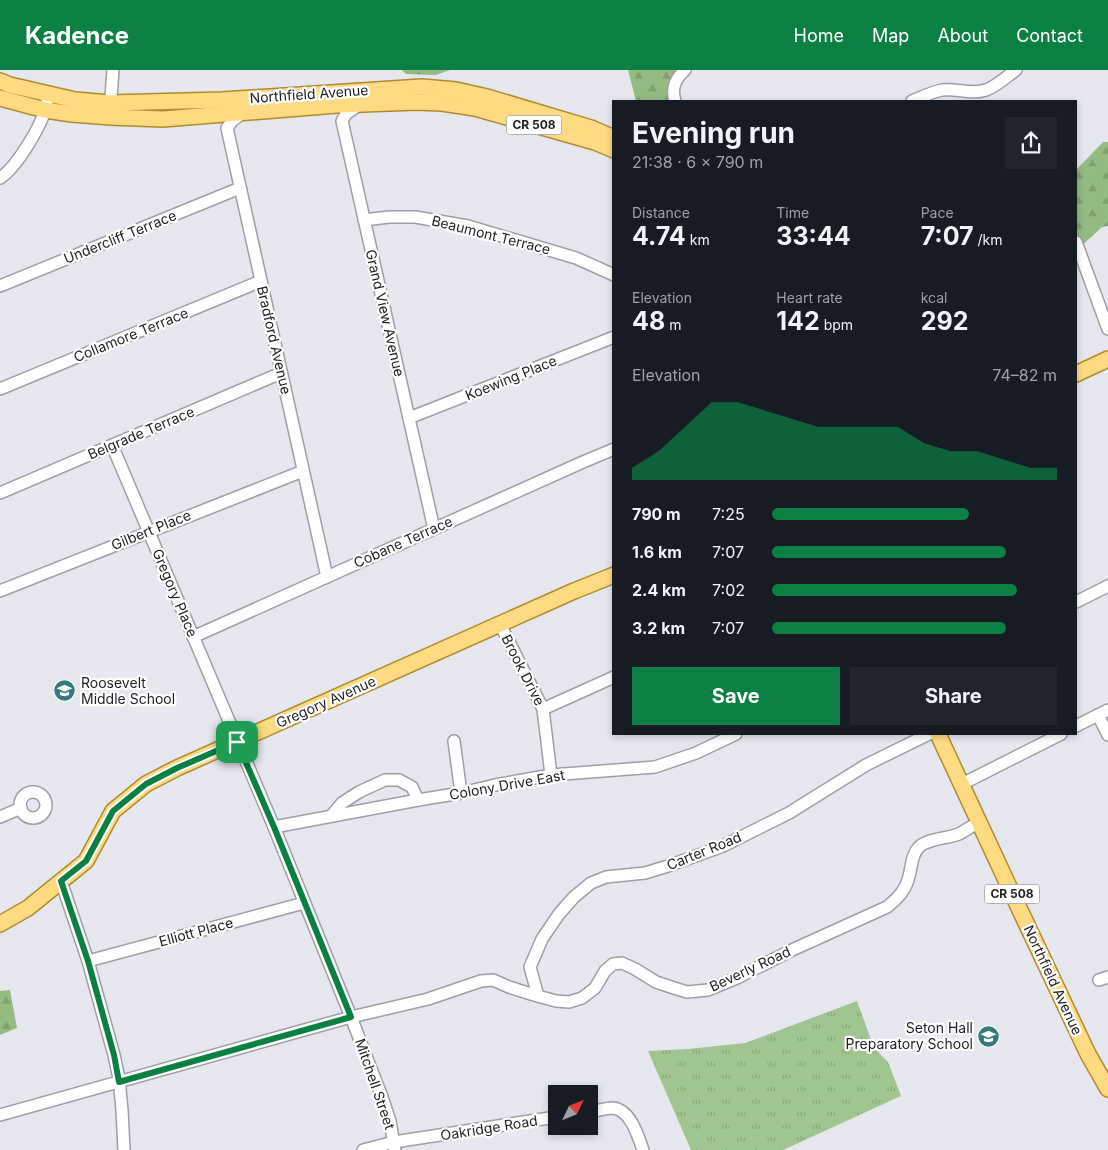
<!DOCTYPE html>
<meta charset="utf-8">
<style>
body{margin:0;font-family:Inter,sans-serif;background:#20242c;color:#f1f3f6;height:100vh;display:flex;flex-direction:column;font-size:19px;white-space:nowrap}
*{box-sizing:border-box;margin:0}
p{font-size:16px;color:#9ea1a6}
.icon{flex:none;width:28px;height:28px;fill:none;stroke:currentColor;stroke-width:2;stroke-linecap:round;stroke-linejoin:round}
.map{position:relative;flex:1;overflow:hidden}
.side{position:absolute;left:612px;top:30px;width:465px;height:635px;display:flex;flex-direction:column;background:#171b24;border-radius:0px;box-shadow:0 2px 8px #0003}
.side>*{flex:none}
.needle{width:32px;rotate:47deg}
.buttons{position:absolute;left:548px;top:1015px;display:grid;gap:10px}
.buttons a{display:grid;place-items:center;width:50px;height:50px;border-radius:0px;background:#171b24;box-shadow:0 2px 8px #0003;font-size:25px}
.pin{position:absolute;display:grid;place-items:center;width:42px;height:42px;color:#fff;margin:-21px;border-radius:10px;box-shadow:0 2px 8px #0006}
.round{display:grid;place-items:center;flex:none;width:52px;height:52px;border-radius:0px;background:#20242c}
.headline{display:flex;align-items:center;justify-content:space-between;height:85px;padding:0 20px}
h1{font-size:28px;font-weight:700;line-height:38px}
.stats{display:grid;grid-template-columns:repeat(3,1fr);gap:8px;height:85px;padding:5px 20px}
.stats div{display:grid;align-content:center}
.stats b{font-size:25px;font-weight:700}
.stats small{font-size:14px;font-weight:400}
.stats p{font-size:14px}
.chart{height:140px;padding:10px 20px}
.chart p{display:flex;justify-content:space-between}
.chart svg{width:100%;height:90px;margin-top:5px;fill:#0b8043;opacity:.7}
.primary-button{display:flex;gap:10px;margin-top:auto;padding:10px 20px}
.primary-button a{flex:1;height:58px;border-radius:0px;background:#0b8043;color:#fff;font-size:20px;font-weight:700;line-height:58px;text-align:center}
.primary-button a+a{background:#20242c;color:#f1f3f6}
ul{padding:0 20px;list-style:none;font-size:16px}
li{display:grid;grid-template-columns:80px 60px 1fr;align-items:center;height:38px}
li i{height:12px;border-radius:6px;background:#0b8043}
header{display:flex;align-items:center;gap:30px;box-sizing:border-box;height:70px;padding:0 25px;background:#0b8043;color:#fff}
header strong{font-size:24px}
nav{display:flex;gap:28px;margin-inline-start:auto;font-size:18px}
.map>svg:first-child{display:block}
.grass{fill:url(#grass-tufts)}
.forest{fill:url(#forest-firs)}
.lines{fill:none;stroke-linecap:round;stroke-linejoin:round}
.minor-casing{stroke:#9e9ea5;stroke-width:14}
.major-casing{stroke:#b08a2b;stroke-width:18}
.minor{stroke:#fff;stroke-width:11}
.major{stroke:#fedb83;stroke-width:15}
.route-casing{stroke:#fff;stroke-width:10}
.route{stroke:#0b8043;stroke-width:6}
.labels{text-anchor:middle;stroke-width:4.5;stroke-linejoin:round;paint-order:stroke}
.shield{fill:#fff;stroke:#626264;stroke-width:1}
.shield-label{font-size:12px;font-weight:bold;fill:#1f1f21}
.street-label{font-size:14px;fill:#1f1f21;stroke:#fff}
.poi-label{font-size:14px;fill:#1f1f21;stroke:#fff;text-anchor:start}
</style>
<header>
<strong>Kadence</strong>
<nav><a>Home</a><a>Map</a><a>About</a><a>Contact</a></nav>
</header>
<div class="map">
<svg width="1108" height="1080" viewBox="0 0 1108 1080">
<defs>
<pattern id="grass-tufts" width="24" height="20" patternUnits="userSpaceOnUse" patternTransform="scale(1.25)"><rect width="24" height="20" fill="#a1c591"/><path d="M3 7l-1-3M5 7V3M7 7l1-3M15 17l-1-3M17 17v-4M19 17l1-3" fill="none" stroke="#8aa97d"/></pattern>
<pattern id="forest-firs" width="22" height="20" patternUnits="userSpaceOnUse" patternTransform="scale(1.25)"><rect width="22" height="20" fill="#94bb81"/><path d="M5 1l3.5 6h-7zM16 11l3.5 6h-7z" fill="#7fa06f"/></pattern>
</defs>
<rect width="100%" height="100%" fill="#e7e8ef"/>
<polygon class="grass" points="857,931 874,978 888,992 901,1026 783,1080 691,1080 648,981 688,979 745,973"/>
<g class="forest">
<polygon points="402,0 450,0 436,5 406,4"/>
<polygon points="628,0 679,0 667,17 669,31 636,31"/>
<polygon points="1103,72 1108,72 1108,156 1102,157 1076,181 1076,100"/>
<polygon points="10,920 17,958 0,965 0,921"/>
</g>
<g class="lines">
<defs>
<g id="minor">
<path d="M675,31c-4,-13 0,-22 10,-31"/>
<path d="M912,31c10,-4 20,-9 30,-11 15,-2 29,5 44,0 11,-4 20,-13 30,-20"/>
<polyline points="360,34 346,44 342,51 434,459"/>
<polyline points="110,41 113,0"/>
<polyline points="244,42 232,51 227,58 327,507"/>
<path d="M0,108c16,-10 40,-50 45,-68 2,-5 2,-11 3,-16"/>
<polyline points="364,150 389,147 415,147 468,156 576,188 614,205"/>
<polyline points="1076,172 1108,259"/>
<polyline points="0,216 240,118"/>
<polyline points="0,319 261,211"/>
<polyline points="409,348 614,267"/>
<polyline points="112,375 274,757 351,947 382,1027 390,1051 395,1080"/>
<polyline points="0,423 281,303"/>
<polyline points="0,521 303,401"/>
<polyline points="1076,532 1108,516"/>
<polyline points="500,554 543,639 551,705"/>
<polyline points="193,567 583,392 614,379"/>
<polyline points="543,639 614,607"/>
<polyline points="1098,645 1108,665"/>
<polyline points="1076,656 1108,640"/>
<polyline points="454,671 461,723"/>
<polyline points="962,714 1061,664"/>
<circle cx="33" cy="735" r="13"/>
<polyline points="331,746 342,733 359,722 385,710 399,710 412,717 418,730"/>
<polyline points="0,747 21,738"/>
<polyline points="274,757 418,730 461,723 495,715 551,705 655,697 696,683 736,664"/>
<polyline points="61,811 88,891 114,985 119,1008 122,1040 124,1080"/>
<polyline points="88,891 304,833"/>
<polyline points="1099,910 1108,907"/>
<polyline points="538,926 530,897 542,869 559,844 574,827 591,813 606,807 645,803 668,796 723,776 789,743 866,695 929,664"/>
<path d="M589,1042c7,-1 17,-4 24,-4 18,2 25,28 30,42"/>
<path d="M0,1045l351,-98 77,-18 53,-18 12,-1 16,7 25,8 22,6 13,1 13,-4 13,-10 10,-17 8,-7 9,-1 13,6 21,13 18,6 13,4 21,-2 29,-12 55,-28 95,-43c11,-9 19,-17 22,-31 3,-10 2,-21 10,-29 10,-9 27,-8 40,-13 7,-4 13,-8 20,-12"/>
<polyline points="363,1080 394,1072 556,1047"/>
</g>
<g id="major">
<polyline points="0,11 10,15 75,30 110,33 222,30 422,17 456,20 487,27 591,58 614,68"/>
<polyline points="0,28 45,40 72,44 110,47 163,49 337,35 416,32 442,33 475,38 595,72 614,80"/>
<polyline points="1076,304 1108,289"/>
<polyline points="938,664 1011,821 1088,984 1108,1019"/>
<polyline points="0,854 28,838 86,791 113,741 146,714 177,698 574,521 614,505"/>
</g>
</defs>
<use href="#minor" class="minor-casing"/>
<use href="#major" class="major-casing"/>
<use href="#minor" class="minor"/>
<use href="#major" class="major"/>
</g>
<g class="lines">
<defs>
<polygon id="route" points="237,672 274,757 351,947 119,1012 114,985 88,891 61,811 86,791 113,741 146,714 177,698"/>
</defs>
<use href="#route" class="route-casing"/>
<use href="#route" class="route"/>
</g>
<defs>
<symbol id="school-disc" viewBox="-11 -11 22 22"><circle r="9.5" fill="#327b7a" stroke="#fff"/><path d="M0-5L7-2L0 1L-7-2ZM-4 1L0 2.5L4 1V4Q0 6-4 4Z" fill="#fff"/></symbol>
</defs>
<g fill-rule="evenodd">
<use href="#school-disc" x="52" y="608" width="25" height="25"/>
<use href="#school-disc" x="976" y="954" width="25" height="25"/>
</g>
<g class="labels">
<g class="shield">
<rect x="506.5" y="45.5" width="55" height="19" rx="4"/>
<rect x="984.5" y="814.5" width="55" height="19" rx="4"/>
</g>
<g class="shield-label">
<text x="534" y="59">CR 508</text>
<text x="1012" y="828">CR 508</text>
</g>
<g class="street-label">
<text transform="translate(309 24) rotate(-4)" y="5">Northfield Avenue</text>
<text transform="translate(491 165) rotate(14)" y="5">Beaumont Terrace</text>
<text transform="translate(120 167) rotate(-22)" y="5">Undercliff Terrace</text>
<text transform="translate(385 243) rotate(77)" y="5">Grand View Avenue</text>
<text transform="translate(131 265) rotate(-22)" y="5">Collamore Terrace</text>
<text transform="translate(274 270) rotate(77)" y="5">Bradford Avenue</text>
<text transform="translate(511 308) rotate(-22)" y="5">Koewing Place</text>
<text transform="translate(141 363) rotate(-23)" y="5">Belgrade Terrace</text>
<text transform="translate(151 460) rotate(-22)" y="5">Gilbert Place</text>
<text transform="translate(403 472) rotate(-24)" y="5">Cobane Terrace</text>
<text transform="translate(175 523) rotate(67)" y="5">Gregory Place</text>
<text transform="translate(523 600) rotate(63)" y="5">Brook Drive</text>
<text transform="translate(326 632) rotate(-24)" y="5">Gregory Avenue</text>
<text transform="translate(507 715) rotate(-10)" y="5">Colony Drive East</text>
<text transform="translate(704 781) rotate(-22)" y="5">Carter Road</text>
<text transform="translate(196 862) rotate(-15)" y="5">Elliott Place</text>
<text transform="translate(750 899) rotate(-25)" y="5">Beverly Road</text>
<text transform="translate(1053 910) rotate(65)" y="5">Northfield Avenue</text>
<text transform="translate(375 1014) rotate(71)" y="5">Mitchell Street</text>
<text transform="translate(489 1058) rotate(-9)" y="5">Oakridge Road</text>
</g>
<g class="poi-label">
<text x="81" y="618">Roosevelt<tspan x="81" dy="16">Middle School</tspan></text>
<text x="973" y="963" text-anchor="end">Seton Hall<tspan x="973" dy="16">Preparatory School</tspan></text>
</g>
</g>
</svg>
<div class="buttons">
<a><svg class="needle" viewBox="-14 -14 28 28"><path d="M0-13l5 13h-10z" fill="#e53935"/><path d="M0 13l5-13h-10z" fill="#9ea1a6"/></svg></a>
</div>
<div class="pin" style="left:237px;top:672px;background:#1e9e55"><svg class="icon" aria-label="arrive" viewBox="0 0 24 24"><path d="M6 21V4h12l-3 4 3 4H6"/></svg></div>
<section class="side">
<div class="headline"><div><h1>Evening run</h1><p>21:38 · 6 × 790 m</p></div><a class="round"><svg class="icon" aria-label="share" viewBox="0 0 24 24"><path d="M12 15V3M7 8l5-5 5 5M5 13v7h14v-7"/></svg></a></div>
<div class="stats">
<div><p>Distance</p><b>4.74<small> km</small></b></div>
<div><p>Time</p><b>33:44</b></div>
<div><p>Pace</p><b>7:07<small> /km</small></b></div>
</div>
<div class="stats">
<div><p>Elevation</p><b>48<small> m</small></b></div>
<div><p>Heart rate</p><b>142<small> bpm</small></b></div>
<div><p>kcal</p><b>292</b></div>
</div>
<div class="chart"><p><span>Elevation</span>74–82 m</p>
<svg viewBox="0 0 160 44" preserveAspectRatio="none"><path d="M0 44V38L10 30L20 18L30 6L40 6L50 10L60 14L70 18L80 18L90 18L100 18L110 26L120 30L130 30L140 34L150 38L160 38V44z"/></svg>
</div>
<ul>
<li><b>790 m</b>7:25<i style="width:69%"></i></li>
<li><b>1.6 km</b>7:07<i style="width:82%"></i></li>
<li><b>2.4 km</b>7:02<i style="width:86%"></i></li>
<li><b>3.2 km</b>7:07<i style="width:82%"></i></li>
</ul>
<div class="primary-button"><a>Save</a><a>Share</a></div>
</section>
</div>
